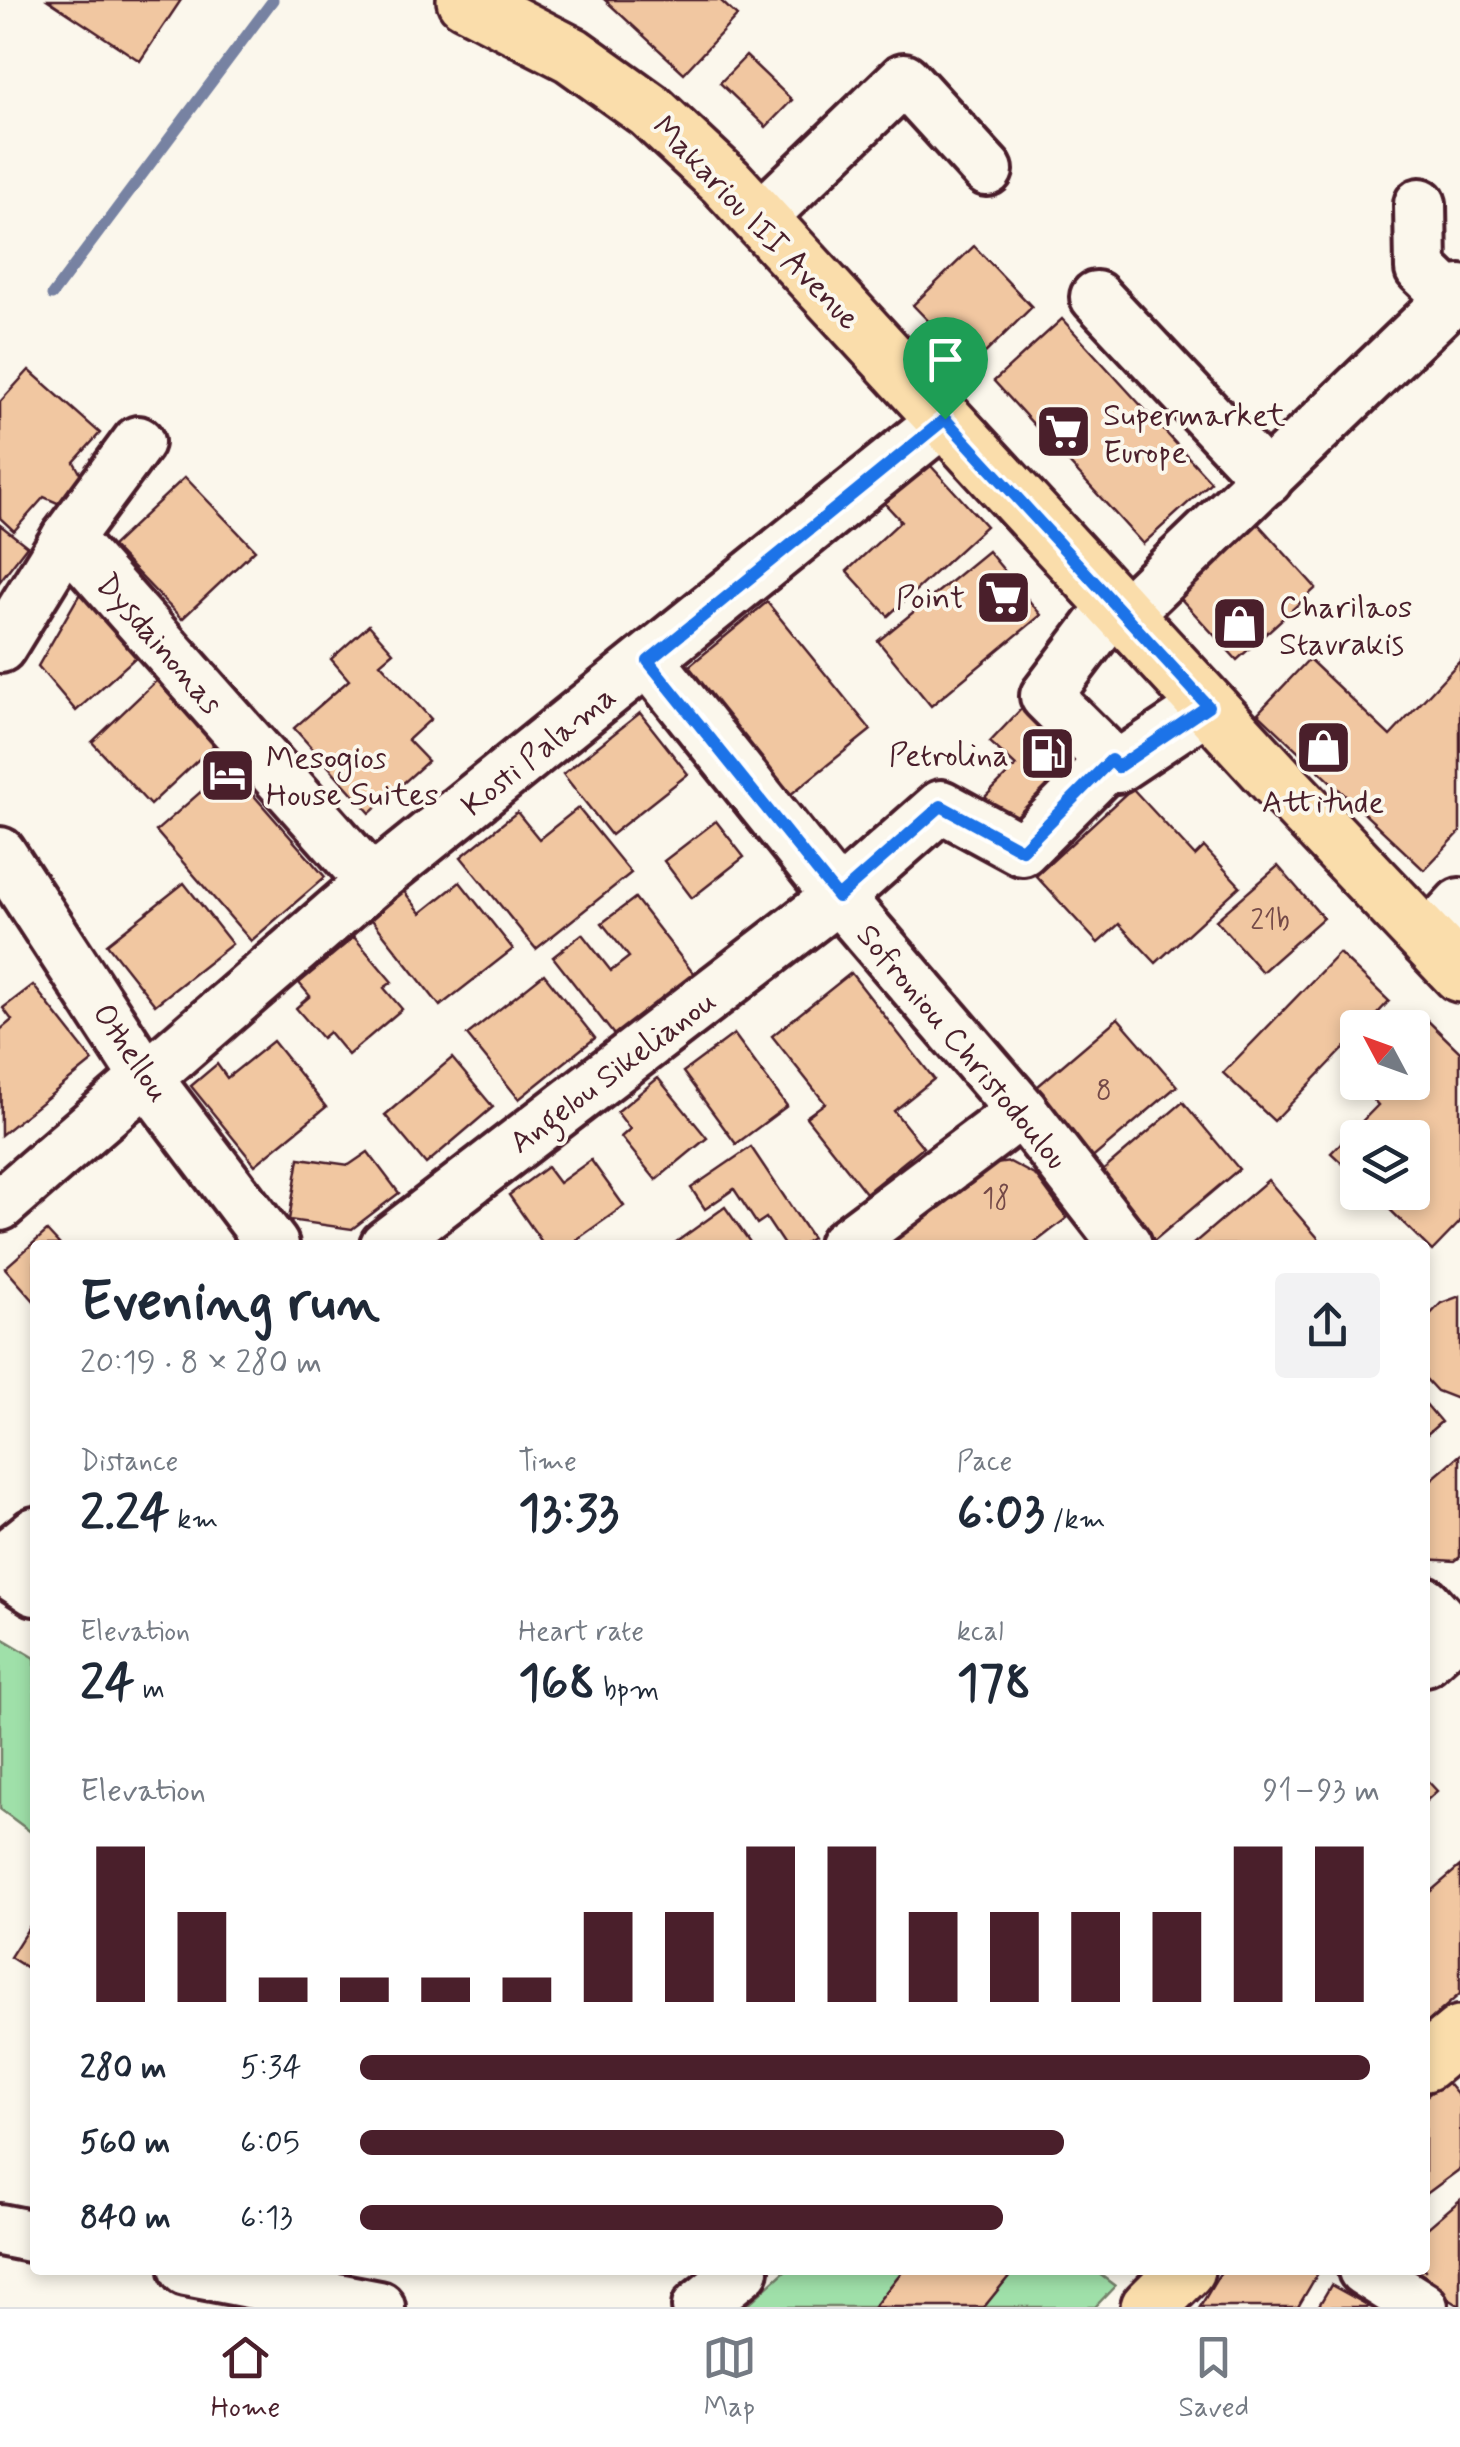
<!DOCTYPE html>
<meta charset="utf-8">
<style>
body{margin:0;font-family:Mynerve,sans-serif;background:#f2f2f3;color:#1f2937;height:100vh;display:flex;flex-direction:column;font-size:38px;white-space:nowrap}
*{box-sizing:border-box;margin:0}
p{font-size:32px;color:#747a83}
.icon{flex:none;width:55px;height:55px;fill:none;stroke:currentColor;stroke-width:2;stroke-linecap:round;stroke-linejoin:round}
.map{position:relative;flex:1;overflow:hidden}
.details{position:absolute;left:30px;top:1240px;width:1400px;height:1035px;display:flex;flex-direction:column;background:#fff;border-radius:10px;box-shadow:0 5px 15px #0003}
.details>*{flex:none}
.needle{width:65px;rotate:311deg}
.fabs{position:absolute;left:1340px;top:1010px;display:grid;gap:20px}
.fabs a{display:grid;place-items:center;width:90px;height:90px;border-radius:10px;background:#fff;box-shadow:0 5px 15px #0003;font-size:50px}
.pin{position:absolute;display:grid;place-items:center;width:85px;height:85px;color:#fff;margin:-102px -42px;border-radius:50% 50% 50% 0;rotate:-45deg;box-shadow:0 0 10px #0007}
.pin .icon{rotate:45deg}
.round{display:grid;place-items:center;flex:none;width:105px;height:105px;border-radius:10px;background:#f2f2f3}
.summary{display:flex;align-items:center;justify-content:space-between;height:170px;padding:0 50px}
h1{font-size:55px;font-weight:700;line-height:75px}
.metrics{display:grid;grid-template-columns:repeat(3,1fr);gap:15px;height:170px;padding:10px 50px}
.metrics div{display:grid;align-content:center}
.metrics b{font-size:50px;font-weight:700}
.metrics small{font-size:28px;font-weight:400}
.metrics p{font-size:28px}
.chart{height:280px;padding:20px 50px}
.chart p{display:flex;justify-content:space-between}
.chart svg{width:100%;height:180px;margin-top:10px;stroke:#4a1f2b;stroke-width:6}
ul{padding:0 50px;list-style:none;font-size:32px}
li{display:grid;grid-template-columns:160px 120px 1fr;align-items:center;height:75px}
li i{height:25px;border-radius:12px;background:#4a1f2b}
.menu{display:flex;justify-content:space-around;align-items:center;height:140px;border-top:2px solid #e0e1e3;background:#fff;font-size:28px;color:#747a83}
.menu a{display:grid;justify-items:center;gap:5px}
.menu .current{color:#4a1f2b}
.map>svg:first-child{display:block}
.green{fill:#9fe0a9;stroke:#74806a;stroke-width:2.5}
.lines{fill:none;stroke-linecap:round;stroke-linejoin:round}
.stream{stroke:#7782a2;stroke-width:11}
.building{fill:#f1c7a1;stroke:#4a1f2b;stroke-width:2.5}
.minor-casing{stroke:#4a1f2b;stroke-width:58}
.major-casing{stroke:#4a1f2b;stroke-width:62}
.minor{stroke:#fbf7ec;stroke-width:50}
.major{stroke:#faddab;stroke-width:55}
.route-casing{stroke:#fff;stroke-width:20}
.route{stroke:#1a73e8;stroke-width:12}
.labels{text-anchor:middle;stroke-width:8;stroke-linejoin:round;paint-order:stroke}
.number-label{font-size:28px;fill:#744948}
.street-label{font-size:32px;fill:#4a1f2b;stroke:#fbf7ec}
.poi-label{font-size:32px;fill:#4a1f2b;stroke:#fbf7ec;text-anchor:start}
</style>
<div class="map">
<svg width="1460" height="2307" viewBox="0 0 1460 2307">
<rect width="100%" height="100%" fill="#fbf7ec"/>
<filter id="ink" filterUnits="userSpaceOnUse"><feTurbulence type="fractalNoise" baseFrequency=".01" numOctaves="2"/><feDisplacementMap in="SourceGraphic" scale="20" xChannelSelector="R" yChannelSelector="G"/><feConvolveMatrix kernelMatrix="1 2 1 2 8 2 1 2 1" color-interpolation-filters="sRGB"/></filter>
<g filter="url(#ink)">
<g class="green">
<polygon points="0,1637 35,1658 35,1835 0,1809"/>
<polygon points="786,2270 903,2270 874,2307 745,2307"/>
<polygon points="1004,2270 1094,2270 1115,2286 1095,2307 984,2307 1010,2275"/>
</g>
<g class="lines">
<polyline class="stream" points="52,295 273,0"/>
</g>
<g class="building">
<polygon points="48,0 181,0 140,61"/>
<polygon points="605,0 720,0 737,16 684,73"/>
<polygon points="746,56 792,100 766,127 720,83"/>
<polygon points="974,246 1032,307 972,366 913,305"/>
<polygon points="1062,319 1211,482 1143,544 994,381"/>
<polygon points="29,370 100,433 74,462 84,480 62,505 44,497 14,531 0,518 0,402"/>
<polygon points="920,454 986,526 888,616 847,571 901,521 876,494"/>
<polygon points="185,477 255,550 182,619 112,546"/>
<polygon points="1251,516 1316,588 1237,660 1171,588"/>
<polygon points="0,525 27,546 0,581"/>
<polygon points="988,551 1041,615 931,706 878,641"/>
<polygon points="79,595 101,598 145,649 76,711 38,666"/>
<polygon points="767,602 871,730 785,799 682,672"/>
<polygon points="369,625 393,652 380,663 431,719 408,740 428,761 370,813 294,728 349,680 331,659"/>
<polygon points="1309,659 1390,736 1460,661 1460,832 1424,870 1258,713"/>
<polygon points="157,680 216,743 150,805 92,742"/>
<polygon points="1024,706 1114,733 1020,830 985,797 1016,766 990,742"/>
<polygon points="640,713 688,774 611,835 563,774"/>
<polygon points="229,767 325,877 251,941 156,831"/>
<polygon points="1132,788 1195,856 1204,847 1240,886 1156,963 1119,924 1098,943 1036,876"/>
<polygon points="578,808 631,873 536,949 461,857 517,812 539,839"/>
<polygon points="716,821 744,857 692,898 664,861"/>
<polygon points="1278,866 1323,918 1262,972 1216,920"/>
<polygon points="460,882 513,949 440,1006 369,916 403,890 421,913"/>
<polygon points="184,883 232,944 155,1005 107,944"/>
<polygon points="635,898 697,978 618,1040 553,957 582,934 611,971 629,957 602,923"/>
<polygon points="354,937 392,982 384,988 402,1009 348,1055 329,1032 322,1038 296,1008 310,996 299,983"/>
<polygon points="1339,953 1389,1001 1364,1028 1358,1028 1358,1034 1274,1121 1223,1073"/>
<polygon points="851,973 934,1079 894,1111 923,1147 866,1193 806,1117 825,1103 772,1036"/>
<polygon points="544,974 595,1038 519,1099 467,1035"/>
<polygon points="33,985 93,1061 1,1135 0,1030 12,1020 3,1008"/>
<polygon points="1422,1015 1460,1052 1460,1222 1432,1251 1372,1192 1412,1192 1412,1138 1358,1138 1358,1178 1331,1153 1378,1105 1358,1082 1412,1082 1411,1028"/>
<polygon points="1118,1018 1177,1086 1089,1161 1031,1092"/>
<polygon points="734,1034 787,1106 736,1144 683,1072"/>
<polygon points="273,1041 326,1107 255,1165 191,1086 217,1064 227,1078"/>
<polygon points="452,1058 493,1107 426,1164 385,1115"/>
<polygon points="658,1078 707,1138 656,1180 621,1137 630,1129 617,1112"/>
<polygon points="1183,1102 1239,1169 1149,1245 1092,1180"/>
<polygon points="751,1147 812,1238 801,1245 784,1245 766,1218 757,1224 734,1189 705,1209 691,1188"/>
<polygon points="368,1152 399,1193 352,1229 289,1220 299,1158 349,1165"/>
<polygon points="591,1160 624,1206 569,1245 544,1245 509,1195 547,1167 559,1183"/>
<polygon points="1010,1162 1036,1176 1067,1218 1032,1245 877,1245 981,1166"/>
<polygon points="1268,1180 1324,1245 1192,1245"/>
<polygon points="725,1207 752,1245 672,1245"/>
<polygon points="47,1231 60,1245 35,1245 35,1302 5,1268"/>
<polygon points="1460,1296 1460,1400 1437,1391 1425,1378 1425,1320 1441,1303"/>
<polygon points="1425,1403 1441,1422 1425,1436"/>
<polygon points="1460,1455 1460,1557 1455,1561 1425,1559 1425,1485"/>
<polygon points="1425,1778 1437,1791 1425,1802"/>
<polygon points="1460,1866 1460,1994 1428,2022 1425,2019 1425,1896"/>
<polygon points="29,1927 35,1932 35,1973 10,1957"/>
<polygon points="1446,2081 1460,2098 1460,2169 1425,2195 1425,2097"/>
<polygon points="1460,2200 1460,2306 1402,2270 1425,2270 1425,2230"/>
<polygon points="903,2270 1004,2270 1010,2275 984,2307 874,2307"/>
<polygon points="1222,2270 1313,2270 1318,2273 1298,2307 1200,2307"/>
<polygon points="1331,2285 1371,2307 1318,2307"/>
</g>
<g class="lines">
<defs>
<g id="minor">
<polyline points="1420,204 1421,269 1452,299"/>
<polyline points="760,218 904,79 987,170"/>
<polyline points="1096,297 1267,479"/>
<polyline points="67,538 372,882"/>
<polyline points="1115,605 1046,696 1117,767 1208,706"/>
<polyline points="1124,615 1460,291"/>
<polyline points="0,647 67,538 138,442"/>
<polyline points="649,661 838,897 1022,1111 1126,1245"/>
<polyline points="0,853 147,1079 273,1245"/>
<polyline points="1426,941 1460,904"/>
<polyline points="0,1205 372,882 945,419"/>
<polyline points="386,1245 838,897 941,806 1022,850 1111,761"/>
<polyline points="844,1245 1022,1111"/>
<polyline points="0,1561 35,1533"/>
<polyline points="0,1567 35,1590"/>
<polyline points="1425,1602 1454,1634"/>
<polyline points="1425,1660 1460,1628"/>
<polyline points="0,2230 35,2237"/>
<polyline points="186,2270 379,2307"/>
<polyline points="1364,2270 1422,2307"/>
<polyline points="698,2307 743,2270"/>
</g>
<g id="major">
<polyline points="465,0 572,55 650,111 726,182 1285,789 1460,974"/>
<polyline points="1425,2063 1460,2034"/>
<polyline points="1149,2307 1186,2270"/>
</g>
</defs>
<use href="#minor" class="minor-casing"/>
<use href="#major" class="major-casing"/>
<use href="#minor" class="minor"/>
<use href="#major" class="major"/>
</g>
</g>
<g class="lines" filter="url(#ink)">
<defs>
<polygon id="route" points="945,419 1208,706 1118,767 1111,760 1022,850 941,806 838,897 648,661"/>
</defs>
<use href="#route" class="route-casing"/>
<use href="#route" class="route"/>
</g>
<defs>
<symbol id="supermarket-square" viewBox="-11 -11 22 22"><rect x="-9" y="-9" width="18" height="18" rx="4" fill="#4a1f2b" stroke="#fbf7ec"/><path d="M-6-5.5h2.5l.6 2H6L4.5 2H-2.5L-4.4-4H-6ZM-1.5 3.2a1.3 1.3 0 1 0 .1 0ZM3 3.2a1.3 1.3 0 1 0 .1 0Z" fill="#fff"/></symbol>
<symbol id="shop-square" viewBox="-11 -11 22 22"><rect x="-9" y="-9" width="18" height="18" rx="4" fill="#4a1f2b" stroke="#fbf7ec"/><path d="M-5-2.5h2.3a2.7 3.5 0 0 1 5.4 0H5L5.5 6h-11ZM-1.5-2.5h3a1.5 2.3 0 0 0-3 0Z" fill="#fff"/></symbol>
<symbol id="fuel-square" viewBox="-11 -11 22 22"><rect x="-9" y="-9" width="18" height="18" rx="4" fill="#4a1f2b" stroke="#fbf7ec"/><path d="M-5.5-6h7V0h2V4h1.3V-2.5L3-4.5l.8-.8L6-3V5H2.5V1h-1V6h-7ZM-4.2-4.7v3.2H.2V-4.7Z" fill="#fff"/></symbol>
<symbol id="hotel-square" viewBox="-11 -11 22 22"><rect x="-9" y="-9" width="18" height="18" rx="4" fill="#4a1f2b" stroke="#fbf7ec"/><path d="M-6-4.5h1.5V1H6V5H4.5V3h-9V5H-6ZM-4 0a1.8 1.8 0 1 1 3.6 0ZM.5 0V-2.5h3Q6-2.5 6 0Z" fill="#fff"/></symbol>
</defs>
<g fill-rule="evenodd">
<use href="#supermarket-square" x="1032" y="400" width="63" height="63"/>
<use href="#supermarket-square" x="972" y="566" width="63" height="63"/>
<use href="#shop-square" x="1208" y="592" width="63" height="63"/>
<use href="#shop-square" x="1292" y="716" width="63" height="63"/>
<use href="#fuel-square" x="1016" y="722" width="63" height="63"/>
<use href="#hotel-square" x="196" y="744" width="63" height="63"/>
</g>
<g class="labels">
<g class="number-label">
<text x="1270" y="929">21b</text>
<text x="1104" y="1099">8</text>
<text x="996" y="1207">18</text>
</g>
<g class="street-label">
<text transform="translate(757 222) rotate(46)" y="11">Makariou III Avenue</text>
<text transform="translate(160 643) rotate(49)" y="11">Dysdainonas</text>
<text transform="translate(538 750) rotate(-39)" y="11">Kosti Palama</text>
<text transform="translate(963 1046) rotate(50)" y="11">Sofroniou Christodoulou</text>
<text transform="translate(132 1052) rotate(56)" y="11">Othellou</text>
<text transform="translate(612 1071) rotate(-37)" y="11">Angelou Sikelianou</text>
</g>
<g class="poi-label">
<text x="1103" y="425">Supermarket<tspan x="1103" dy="37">Europe</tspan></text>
<text x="965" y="608" text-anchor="end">Point</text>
<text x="1279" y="617">Charilaos<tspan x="1279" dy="37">Stavrakis</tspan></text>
<text x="1009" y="765" text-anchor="end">Petrolina</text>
<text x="266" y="768">Mesogios<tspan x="266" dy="37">House Suites</tspan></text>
<text x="1323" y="812" text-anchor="middle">Attitude</text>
</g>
</g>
</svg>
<div class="fabs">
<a><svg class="needle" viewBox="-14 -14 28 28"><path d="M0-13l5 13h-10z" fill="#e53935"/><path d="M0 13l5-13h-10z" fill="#747a83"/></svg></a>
<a><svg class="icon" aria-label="layers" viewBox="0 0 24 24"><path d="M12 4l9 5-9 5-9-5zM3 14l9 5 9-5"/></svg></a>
</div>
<div class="pin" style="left:945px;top:419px;background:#1e9e55"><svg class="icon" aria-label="arrive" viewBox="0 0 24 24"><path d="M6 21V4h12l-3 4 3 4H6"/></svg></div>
<section class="details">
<div class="summary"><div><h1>Evening run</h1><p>20:19 · 8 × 280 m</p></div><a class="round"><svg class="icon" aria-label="share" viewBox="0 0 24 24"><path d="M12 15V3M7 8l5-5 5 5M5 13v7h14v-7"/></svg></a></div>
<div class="metrics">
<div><p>Distance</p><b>2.24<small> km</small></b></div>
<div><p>Time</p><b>13:33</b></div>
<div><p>Pace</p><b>6:03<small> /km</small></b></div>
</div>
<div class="metrics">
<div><p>Elevation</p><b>24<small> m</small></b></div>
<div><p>Heart rate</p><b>168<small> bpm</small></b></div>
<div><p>kcal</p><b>178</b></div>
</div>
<div class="chart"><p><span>Elevation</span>91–93 m</p>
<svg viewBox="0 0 160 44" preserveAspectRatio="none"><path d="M5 44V6M15 44V22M25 44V38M35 44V38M45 44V38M55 44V38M65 44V22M75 44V22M85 44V6M95 44V6M105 44V22M115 44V22M125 44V22M135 44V22M145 44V6M155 44V6"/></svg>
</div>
<ul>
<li><b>280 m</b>5:34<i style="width:99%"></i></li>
<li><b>560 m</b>6:05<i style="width:69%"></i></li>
<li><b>840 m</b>6:13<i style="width:63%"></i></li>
</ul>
</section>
</div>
<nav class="menu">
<a class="current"><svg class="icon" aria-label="home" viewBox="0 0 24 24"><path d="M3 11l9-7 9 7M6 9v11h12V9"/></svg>Home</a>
<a><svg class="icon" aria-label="map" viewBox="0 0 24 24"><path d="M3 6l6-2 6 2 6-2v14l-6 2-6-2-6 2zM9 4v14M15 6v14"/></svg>Map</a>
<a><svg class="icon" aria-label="saved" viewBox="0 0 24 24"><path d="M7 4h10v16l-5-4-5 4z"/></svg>Saved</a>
</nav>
